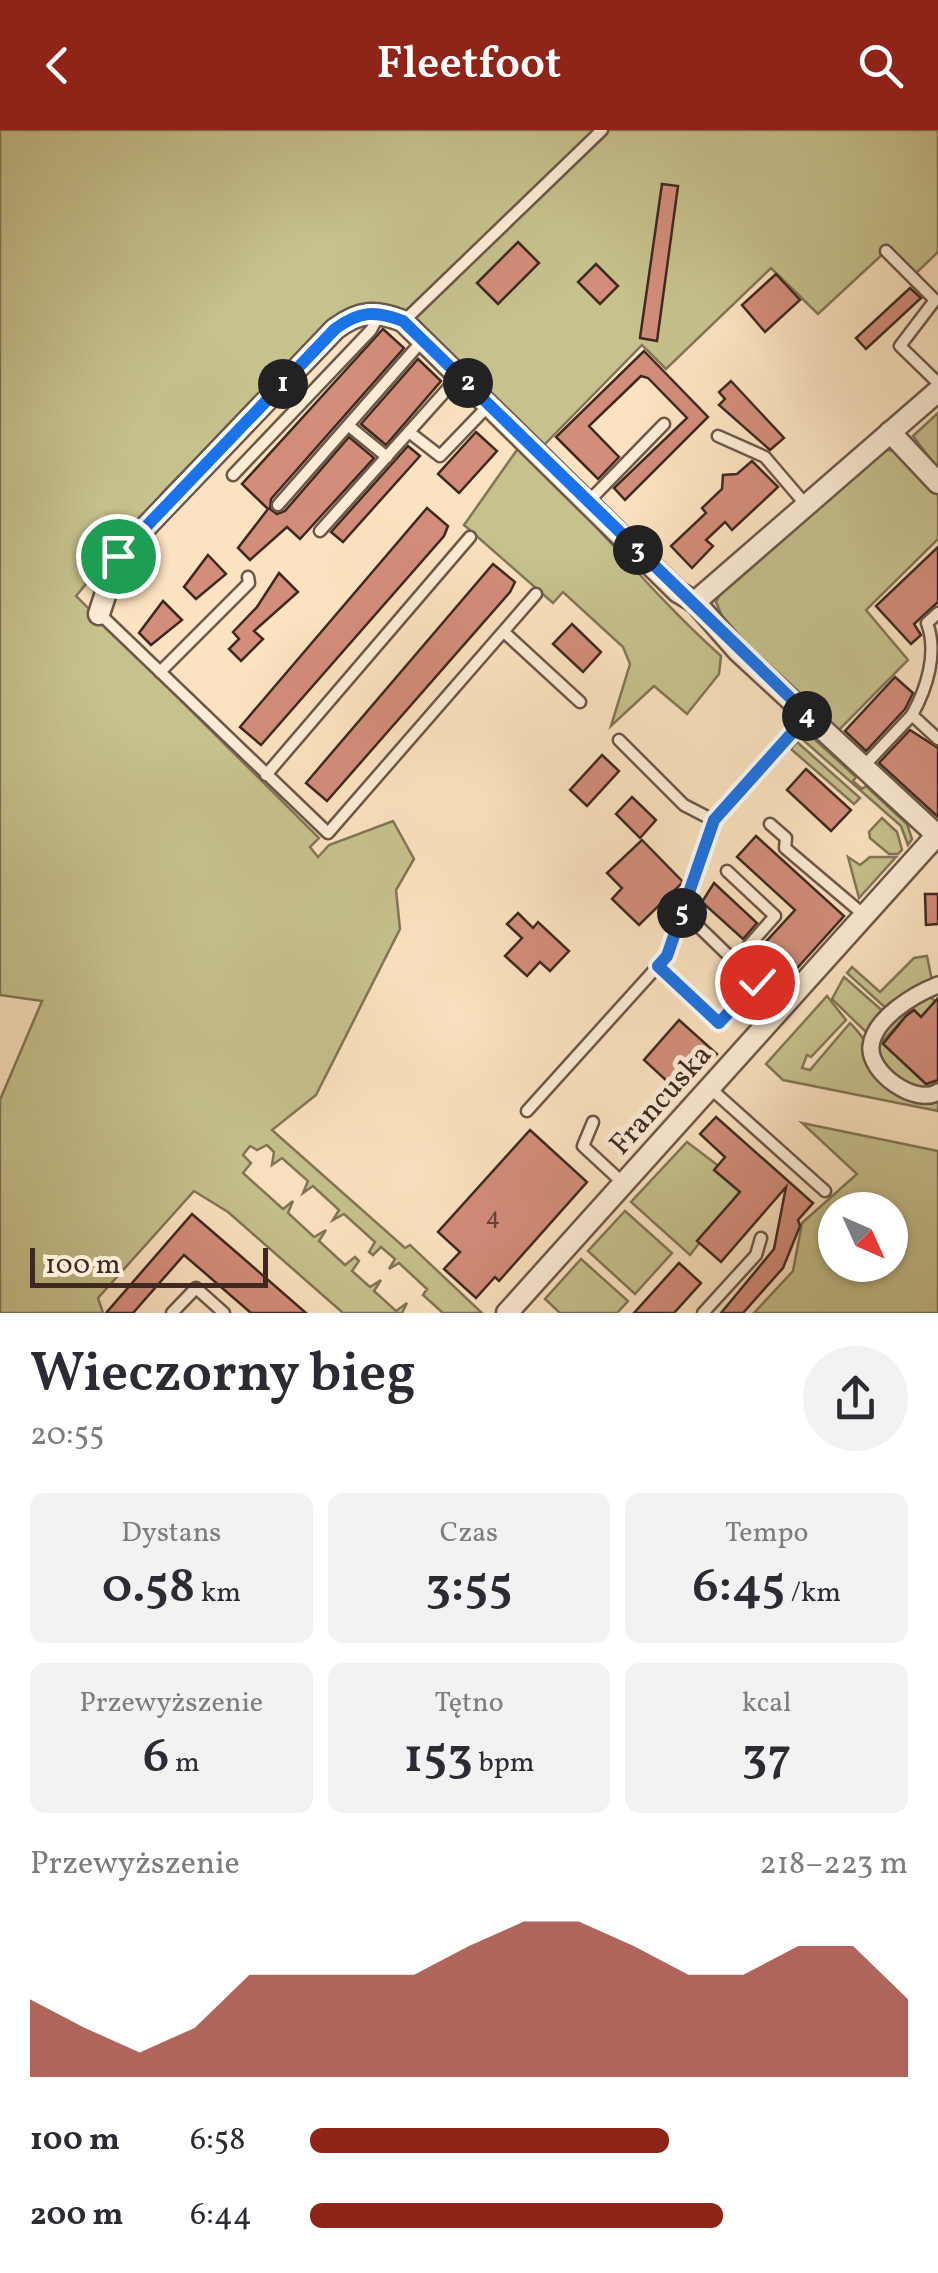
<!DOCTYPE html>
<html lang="pl">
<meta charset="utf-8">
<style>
body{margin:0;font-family:Vollkorn,serif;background:#f2f2f3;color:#2b2b33;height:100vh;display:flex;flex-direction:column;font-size:38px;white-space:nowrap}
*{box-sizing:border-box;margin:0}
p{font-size:32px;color:#7c7c81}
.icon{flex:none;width:55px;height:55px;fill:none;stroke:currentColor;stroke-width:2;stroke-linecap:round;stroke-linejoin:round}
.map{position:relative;height:1183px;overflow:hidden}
.panel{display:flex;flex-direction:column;background:#fff;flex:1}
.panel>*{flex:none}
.needle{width:65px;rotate:135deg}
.tools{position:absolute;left:818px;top:1062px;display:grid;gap:20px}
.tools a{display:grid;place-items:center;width:90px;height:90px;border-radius:50%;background:#fff;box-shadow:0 2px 8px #0004;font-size:50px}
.scale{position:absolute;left:30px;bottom:25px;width:238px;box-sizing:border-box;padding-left:10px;border:5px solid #3e2921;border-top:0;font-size:28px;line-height:35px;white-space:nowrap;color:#3e2921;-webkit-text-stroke:8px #fcecd6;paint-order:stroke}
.pin{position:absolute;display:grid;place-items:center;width:85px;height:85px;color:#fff;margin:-42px;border:5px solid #fff;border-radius:50%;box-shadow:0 2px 10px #0007}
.km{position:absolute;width:50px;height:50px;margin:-25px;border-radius:50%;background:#222;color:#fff;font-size:28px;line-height:50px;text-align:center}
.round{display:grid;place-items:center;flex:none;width:105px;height:105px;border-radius:52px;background:#f2f2f3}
.head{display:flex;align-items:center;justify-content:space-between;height:170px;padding:0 30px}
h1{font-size:55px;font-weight:600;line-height:75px}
.stats{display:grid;grid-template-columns:repeat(3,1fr);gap:15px;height:170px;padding:10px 30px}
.stats div{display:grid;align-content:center;border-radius:15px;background:#f2f2f3;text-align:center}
.stats b{font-size:50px;font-weight:600}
.stats small{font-size:28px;font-weight:400}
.stats p{font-size:28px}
.chart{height:280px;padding:20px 30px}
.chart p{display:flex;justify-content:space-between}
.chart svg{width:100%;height:180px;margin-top:10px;fill:#8f2418;opacity:.7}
ul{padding:0 30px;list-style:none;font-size:32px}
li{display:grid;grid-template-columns:160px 120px 1fr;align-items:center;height:75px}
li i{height:25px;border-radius:12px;background:#8f2418}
header{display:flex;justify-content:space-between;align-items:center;height:130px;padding:0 30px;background:#8f2418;color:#fff;font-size:45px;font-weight:600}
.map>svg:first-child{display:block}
.green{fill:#c6c18d;stroke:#827557;stroke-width:2.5;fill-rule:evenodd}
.building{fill:#d38d7b;stroke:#3e2921;stroke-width:2.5}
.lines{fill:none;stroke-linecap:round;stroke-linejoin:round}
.service-casing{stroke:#6d5749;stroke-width:15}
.pedestrian-casing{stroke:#6d5749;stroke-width:20}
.minor-casing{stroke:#6d5749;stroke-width:25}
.service{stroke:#fcecd6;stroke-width:10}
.pedestrian{stroke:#fcecd6;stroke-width:15}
.minor{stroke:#fcecd6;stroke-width:20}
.route-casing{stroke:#fff;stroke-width:20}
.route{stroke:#1a73e8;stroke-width:12}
.labels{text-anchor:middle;stroke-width:10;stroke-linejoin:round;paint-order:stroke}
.number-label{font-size:25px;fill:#634238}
.street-label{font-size:30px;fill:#3e2921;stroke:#fcecd6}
</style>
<header><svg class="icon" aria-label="back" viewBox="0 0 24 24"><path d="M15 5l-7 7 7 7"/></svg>Fleetfoot<svg class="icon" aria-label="search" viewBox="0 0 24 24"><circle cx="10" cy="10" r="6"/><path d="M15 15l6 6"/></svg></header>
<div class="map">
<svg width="938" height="1183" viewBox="0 0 938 1183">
<rect width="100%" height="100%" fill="#fbe2c0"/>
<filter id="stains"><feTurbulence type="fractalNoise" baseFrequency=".002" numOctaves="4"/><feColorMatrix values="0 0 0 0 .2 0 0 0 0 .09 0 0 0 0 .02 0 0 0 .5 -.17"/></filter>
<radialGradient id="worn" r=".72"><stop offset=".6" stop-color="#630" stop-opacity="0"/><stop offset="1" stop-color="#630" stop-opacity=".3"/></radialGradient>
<g class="green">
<polygon points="0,0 938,0 938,122 912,147 886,121 818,184 771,138 666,239 642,215 544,315 412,186 387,175 363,178 313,210 165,360 76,466 319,708 310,717 318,727 329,715 393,691 414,729 396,760 400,799 316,965 272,1000 405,1118 410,1115 482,1183 443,1183 423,1165 427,1159 399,1133 389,1139 395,1129 381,1117 373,1125 369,1122 375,1112 344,1084 333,1090 339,1080 313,1056 303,1063 308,1051 282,1028 272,1035 274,1022 267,1015 257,1020 250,1016 243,1025 251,1033 243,1043 283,1079 293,1071 288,1083 314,1107 326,1100 319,1111 345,1135 355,1127 359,1131 352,1141 370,1157 381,1150 374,1161 396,1181 407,1173 402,1183 343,1183 228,1082 194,1061 98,1168 103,1183 0,1183 0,970 42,871 0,865"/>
<polygon points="938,283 938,339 913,306"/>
<path d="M519,317c71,67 129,144 202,209l-2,18 -32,40 -33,-28 -43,40 19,-62 -7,-17 -60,-55 -10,11 -89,-78z"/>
<polygon points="889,320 898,322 938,361 938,409 866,480 908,530 834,605 729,502 716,472 721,462 876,324"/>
<polygon points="812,607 856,647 853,651 862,659 866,656 907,694 912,709 908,715 901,696 802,609"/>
<polygon points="797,612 860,668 854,674 791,619"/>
<polygon points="882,688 897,702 902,720 898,724 889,724 870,708 869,702"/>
<polygon points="848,727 860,735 870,727 896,727 859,768"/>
<polygon points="927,826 932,851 911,859 889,881 847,843 852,837 880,862 914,828"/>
<polygon points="844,847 886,884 869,905 832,869"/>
<path d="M827,866l19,24 -35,37 -4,-2 -5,13 8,2 40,-47c22,21 35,57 56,74 9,8 22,4 32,1v13l-155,-31 -17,-16z"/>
<path d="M930,867l5,4 -14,16 -9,-8 -30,33 48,45 8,-7 -4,11c-29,-7 -53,-16 -58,-49l39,-42z"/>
<path d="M802,993l136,28v162h-184l39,-42 9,-48 55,-49zM890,1080v55h-55v-55z"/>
<polygon points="687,1012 737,1050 740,1061 690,1125 631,1072"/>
<polygon points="625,1081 672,1123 635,1164 588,1121"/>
<polygon points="581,1129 628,1171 617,1183 560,1183 545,1169"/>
</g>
<g class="building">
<polygon points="662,54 678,56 657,211 640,208"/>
<polygon points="518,112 539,133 498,174 477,153"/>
<polygon points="596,134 618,156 600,174 578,152"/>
<polygon points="776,144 800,170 765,202 742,175"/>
<polygon points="910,158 921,168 866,219 856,208"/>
<polygon points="383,199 404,218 271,369 270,379 277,384 285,381 349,307 374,328 300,409 287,397 250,430 238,418 268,379 242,354"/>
<polygon points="644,221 708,287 625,370 614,358 687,288 648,248 641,246 589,296 619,327 598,349 556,307"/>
<polygon points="418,229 441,251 386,315 361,294"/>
<polygon points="731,251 784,308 770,320 719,275 725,269 719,262"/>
<polygon points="476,302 497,321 459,363 438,344"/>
<polygon points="408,316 420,326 343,412 331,402"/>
<polygon points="752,331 778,357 732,400 725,392 706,410 713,416 692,438 671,416 706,383 702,378 722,359 723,345 737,344"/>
<polygon points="427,378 448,396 444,406 261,615 240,597"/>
<polygon points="938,417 938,472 914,494 921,505 911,514 876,476"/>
<polygon points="208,425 226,444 196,469 184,457"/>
<polygon points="493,434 515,452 510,462 327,671 306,653"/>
<polygon points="279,443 298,462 254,501 263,509 241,531 229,519 239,509 233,502 257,477"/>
<polygon points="163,471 182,490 151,515 139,503"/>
<polygon points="572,494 601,522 583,542 553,514"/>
<polygon points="895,547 913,563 905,579 866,621 845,601"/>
<polygon points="910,600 938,618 938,687 879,633"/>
<polygon points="602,625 619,641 587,676 570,660"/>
<polygon points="806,639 851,680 831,701 787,660"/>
<polygon points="632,667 656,690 640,708 616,684"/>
<polygon points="756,706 844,786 781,856 750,829 795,780 737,727"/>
<polygon points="642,710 683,752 639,795 612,769 622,758 607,743"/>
<polygon points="714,753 757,793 743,809 702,772"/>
<polygon points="925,764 938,764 938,794 926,795"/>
<polygon points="518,783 533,798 538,792 569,821 550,841 540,832 527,846 505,826 522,808 507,794"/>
<polygon points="938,868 938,950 926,954 883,914 906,886 914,880 921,887"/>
<polygon points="679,890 717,924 681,964 644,930"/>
<polygon points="716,987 813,1073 798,1090 800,1096 783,1138 743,1183 721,1183 774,1119 786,1057 721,1132 697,1111 740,1062 714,1040 725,1027 700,1004"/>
<polygon points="530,1000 587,1052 499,1151 495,1147 476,1168 444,1139 460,1122 438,1102"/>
<polygon points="192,1084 236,1122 306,1183 251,1183 184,1125 133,1183 106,1183"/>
<polygon points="679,1133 701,1153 674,1183 634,1183"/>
</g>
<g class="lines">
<defs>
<g id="service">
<polyline points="886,121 935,170 900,216 938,253"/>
<polyline points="404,191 602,0"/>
<polyline points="349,296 387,327"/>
<polyline points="409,302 440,326 489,275"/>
<polyline points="718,306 765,327 806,375"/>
<polyline points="233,345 371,200 380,183"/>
<polyline points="589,371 664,294"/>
<polyline points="278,375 422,211"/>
<polyline points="320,401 459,246"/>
<polyline points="100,484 328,703 536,464"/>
<polyline points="504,502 580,572"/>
<polyline points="160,542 249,453 248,447"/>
<path d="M912,585c15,-27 26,-62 15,-92l11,-10"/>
<polyline points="619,610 684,675 713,690"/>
<polyline points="863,637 912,585 938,609"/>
<polyline points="266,645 470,407"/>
<polyline points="770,694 786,708 785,718 864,785"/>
<polyline points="727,741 775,786 735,831"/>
<polyline points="658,836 719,893 757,853 698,796"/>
<polyline points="710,958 825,1061"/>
<polyline points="527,981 667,826 713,690 807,586"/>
<polyline points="593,992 583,1016 623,1053"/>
<polyline points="172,1183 196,1158 224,1183"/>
<polyline points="703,1183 756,1125 761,1108"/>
</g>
<path id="pedestrian" d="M938,855c-23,9 -64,33 -67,61 -3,27 45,60 67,46"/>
<g id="minor">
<polyline points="890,302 938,353"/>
<polyline points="695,472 938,261"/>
<path d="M99,484l19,-58 217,-227c24,-18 41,-19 68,-8l275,271 17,10 43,49 200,185"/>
<polyline points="507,1183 937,705"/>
</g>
</defs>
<use href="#service" class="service-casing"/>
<use href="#pedestrian" class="pedestrian-casing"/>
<use href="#minor" class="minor-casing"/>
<use href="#service" class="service"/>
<use href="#pedestrian" class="pedestrian"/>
<use href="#minor" class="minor"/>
</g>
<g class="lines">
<defs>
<path id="route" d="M118,426l217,-227c24,-18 41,-19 68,-8l405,394 -94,105 -47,136 -9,10 61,57 38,-41"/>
</defs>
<use href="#route" class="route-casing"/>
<use href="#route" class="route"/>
</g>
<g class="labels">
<g class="number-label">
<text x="493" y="1094">4</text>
</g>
<g class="street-label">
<text transform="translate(660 969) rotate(-48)" y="10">Francuska</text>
</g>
</g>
<rect width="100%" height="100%" filter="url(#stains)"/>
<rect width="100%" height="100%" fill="url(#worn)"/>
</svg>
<div class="tools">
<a><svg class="needle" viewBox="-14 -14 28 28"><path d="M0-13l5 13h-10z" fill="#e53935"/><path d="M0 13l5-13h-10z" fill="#7c7c81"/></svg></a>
</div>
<div class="scale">100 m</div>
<div class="pin" style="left:118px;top:426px;background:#1e9e55"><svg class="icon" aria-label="arrive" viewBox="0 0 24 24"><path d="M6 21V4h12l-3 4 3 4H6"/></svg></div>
<div class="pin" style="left:757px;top:852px;background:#d93025"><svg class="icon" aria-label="check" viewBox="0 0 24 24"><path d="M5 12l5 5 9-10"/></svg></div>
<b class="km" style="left:283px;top:254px">1</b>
<b class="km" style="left:468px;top:253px">2</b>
<b class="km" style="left:638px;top:420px">3</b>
<b class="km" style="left:807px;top:586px">4</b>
<b class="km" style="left:682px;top:783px">5</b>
</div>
<section class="panel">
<div class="head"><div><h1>Wieczorny bieg</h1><p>20:55</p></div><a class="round"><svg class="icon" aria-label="share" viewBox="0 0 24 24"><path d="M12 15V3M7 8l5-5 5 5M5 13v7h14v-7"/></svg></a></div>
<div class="stats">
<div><p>Dystans</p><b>0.58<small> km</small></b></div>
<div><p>Czas</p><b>3:55</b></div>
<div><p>Tempo</p><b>6:45<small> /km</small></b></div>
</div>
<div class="stats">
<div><p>Przewyższenie</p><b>6<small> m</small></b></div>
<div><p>Tętno</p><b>153<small> bpm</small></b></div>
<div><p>kcal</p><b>37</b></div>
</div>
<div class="chart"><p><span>Przewyższenie</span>218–223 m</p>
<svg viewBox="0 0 160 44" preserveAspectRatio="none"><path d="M0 44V25L10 32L20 38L30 32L40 19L50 19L60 19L70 19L80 12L90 6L100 6L110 12L120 19L130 19L140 12L150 12L160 25V44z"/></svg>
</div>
<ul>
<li><b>100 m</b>6:58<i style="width:60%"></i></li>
<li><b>200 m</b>6:44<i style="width:69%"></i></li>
</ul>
</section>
